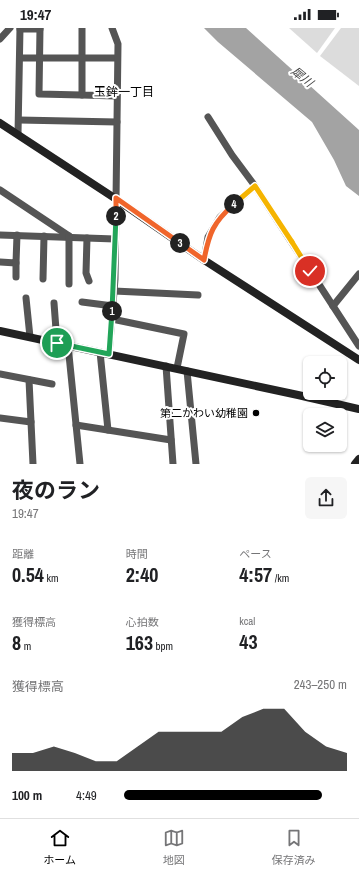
<!DOCTYPE html>
<html lang="ja">
<meta charset="utf-8">
<style>
body{margin:0;font-family:"Archivo Narrow","Noto Sans JP",sans-serif;background:#f6f6f6;color:#202124;height:100vh;display:flex;flex-direction:column;font-size:15px;white-space:nowrap}
*{box-sizing:border-box;margin:0}
p{font-size:13px;color:#757577}
.icon{flex:none;width:22px;height:22px;fill:none;stroke:currentColor;stroke-width:2;stroke-linecap:round;stroke-linejoin:round}
.map{position:relative;height:436px;overflow:hidden}
.sheet{display:flex;flex-direction:column;background:#fff;flex:1}
.sheet>*{flex:none}
.fabs{position:absolute;left:303px;top:328px;display:grid;gap:8px}
.fabs a{display:grid;place-items:center;width:44px;height:44px;border-radius:6px;background:#fff;box-shadow:0 1px 3px #0004;font-size:20px}
.pin{position:absolute;display:grid;place-items:center;width:34px;height:34px;color:#fff;margin:-17px;border:2px solid #fff;border-radius:50%;box-shadow:0 1px 4px #0007}
.km{position:absolute;width:20px;height:20px;margin:-10px;border-radius:50%;background:#222;color:#fff;font-size:11px;line-height:20px;text-align:center}
.round{display:grid;place-items:center;flex:none;width:42px;height:42px;border-radius:6px;background:#f6f6f6}
.summary{display:flex;align-items:center;justify-content:space-between;height:68px;padding:0 12px}
h1{font-size:22px;font-weight:700;line-height:30px}
.stats{display:grid;grid-template-columns:repeat(3,1fr);gap:6px;height:68px;padding:4px 12px}
.stats div{display:grid;align-content:center}
.stats b{font-size:20px;font-weight:700}
.stats small{font-size:11px;font-weight:400}
.stats p{font-size:11px}
.chart{height:112px;padding:8px 12px}
.chart p{display:flex;justify-content:space-between}
.chart svg{width:100%;height:72px;margin-top:4px;fill:#000;opacity:.7}
ul{padding:0 12px;list-style:none;font-size:13px}
li{display:grid;grid-template-columns:64px 48px 1fr;align-items:center;height:30px}
li i{height:10px;border-radius:5px;background:#000}
.status{display:flex;justify-content:space-between;align-items:center;height:28px;padding:0 20px;background:#fff;direction:ltr}
.status svg{height:11px;fill:currentColor}
.menu{display:flex;justify-content:space-around;align-items:center;height:56px;border-top:1px solid #e0e0e0;background:#fff;font-size:11px;color:#757577}
.menu a{display:grid;justify-items:center;gap:2px}
.menu .current{color:#000}
.map>svg:first-child{display:block}
.green{fill:#dcdcdc}
.water{fill:#a3a3a3}
.lines{fill:none;stroke-linecap:round;stroke-linejoin:round}
.street{stroke:#555;stroke-width:7}
.secondary{stroke:#222;stroke-width:8}
.split-1-casing{stroke:#fff;stroke-width:8}
.split-2-casing{stroke:#fff;stroke-width:8}
.split-3-casing{stroke:#fff;stroke-width:8}
.split-4-casing{stroke:#fff;stroke-width:8}
.split-5-casing{stroke:#fff;stroke-width:8}
.split-6-casing{stroke:#fff;stroke-width:8}
.split-1{stroke:#22a559;stroke-width:5}
.split-2{stroke:#22a559;stroke-width:5}
.split-3{stroke:#f0652b;stroke-width:5}
.split-4{stroke:#f0652b;stroke-width:5}
.split-5{stroke:#f5b400;stroke-width:5}
.split-6{stroke:#f5b400;stroke-width:5}
.poi-dot{fill:#000;stroke:#fff;stroke-width:1.5}
.labels{text-anchor:middle;stroke-width:4;stroke-linejoin:round;paint-order:stroke}
.poi-label{font-size:11px;fill:#000;stroke:#fff;text-anchor:end}
.water-label{font-size:12px;font-style:italic;fill:#444;stroke:#fff}
.neighbourhood-label{font-size:12px;fill:#000;stroke:#fff}
</style>
<div class="status"><b>19:47</b><svg viewBox="0 0 49 12"><path d="M0 12V9h3v3zM5 12V6h3v6zM10 12V3h3v9zM15 12V0h3v12zM26 1h20v11H26zM47 4h2v5h-2z"/></svg></div>
<div class="map">
<svg width="359" height="436" viewBox="0 0 359 436">
<rect width="100%" height="100%" fill="#fff"/>
<g class="green">
<polygon points="289,0 335,0 317,25"/>
<polygon points="341,0 359,0 359,58 320,28"/>
</g>
<polygon class="water" points="204,0 246,0 359,102 359,168 346,158 334,132 312,94 218,14"/>
<g class="lines">
<g class="street">
<polyline points="40,0 39,66 82,67"/>
<polyline points="82,0 82,67 116,68"/>
<polyline points="20,1 40,1"/>
<polyline points="0,11 10,0"/>
<polyline points="20,30 117,30"/>
<polyline points="208,89 232,127 255,158 359,318"/>
<polyline points="19,92 117,94"/>
<polyline points="18,106 20,0"/>
<polyline points="0,162 69,208"/>
<polyline points="0,207 115,211"/>
<polyline points="69,208 69,256"/>
<polyline points="87,210 86,245 89,253"/>
<polyline points="204,232 208,209 220,189 255,158"/>
<polyline points="0,234 16,235 17,207"/>
<polyline points="16,235 16,249"/>
<polyline points="43,251 44,208"/>
<polyline points="114,263 198,267"/>
<polyline points="26,270 30,309"/>
<polyline points="82,274 113,278"/>
<polyline points="54,275 57,315"/>
<polyline points="333,278 359,246"/>
<polyline points="112,291 184,306 177,340"/>
<polyline points="68,317 80,436"/>
<polyline points="100,324 108,402"/>
<polyline points="109,326 115,251 118,16 112,0"/>
<polyline points="166,338 173,436"/>
<polyline points="187,343 196,436"/>
<polyline points="0,346 52,356"/>
<polyline points="29,352 33,436"/>
<polyline points="0,390 31,394"/>
<polyline points="76,397 171,412"/>
</g>
<g class="secondary">
<polyline points="0,95 116,171 204,232 359,332"/>
<polyline points="0,303 298,367 359,381"/>
<polyline points="355,436 359,431"/>
</g>
</g>
<g class="lines">
<defs>
<polyline id="split-1" points="57,315 109,326 112,283"/>
<polyline id="split-2" points="112,283 116,188"/>
<polyline id="split-3" points="116,188 116,170 180,215"/>
<path id="split-4" d="M180,215l24,17c5,-27 9,-37 30,-56"/>
<polyline id="split-5" points="234,176 255,158 292,214"/>
<polyline id="split-6" points="292,214 310,243"/>
</defs>
<use href="#split-1" class="split-1-casing"/>
<use href="#split-2" class="split-2-casing"/>
<use href="#split-3" class="split-3-casing"/>
<use href="#split-4" class="split-4-casing"/>
<use href="#split-5" class="split-5-casing"/>
<use href="#split-6" class="split-6-casing"/>
<use href="#split-1" class="split-1"/>
<use href="#split-2" class="split-2"/>
<use href="#split-3" class="split-3"/>
<use href="#split-4" class="split-4"/>
<use href="#split-5" class="split-5"/>
<use href="#split-6" class="split-6"/>
</g>
<circle class="poi-dot" cx="256" cy="385" r="4"/>
<g class="labels">
<g class="poi-label">
<text x="248" y="389">第二かわい幼稚園</text>
</g>
<g class="water-label">
<text transform="translate(302 49) rotate(39)" y="4">犀川</text>
</g>
<g class="neighbourhood-label">
<text x="124" y="68">玉鉾一丁目</text>
</g>
</g>
</svg>
<div class="fabs">
<a><svg class="icon" aria-label="locate" viewBox="0 0 24 24"><circle cx="12" cy="12" r="6"/><path d="M12 2v4M12 18v4M2 12h4M18 12h4"/></svg></a>
<a><svg class="icon" aria-label="layers" viewBox="0 0 24 24"><path d="M12 4l9 5-9 5-9-5zM3 14l9 5 9-5"/></svg></a>
</div>
<div class="pin" style="left:57px;top:315px;background:#1e9e55"><svg class="icon" aria-label="arrive" viewBox="0 0 24 24"><path d="M6 21V4h12l-3 4 3 4H6"/></svg></div>
<div class="pin" style="left:310px;top:243px;background:#d93025"><svg class="icon" aria-label="check" viewBox="0 0 24 24"><path d="M5 12l5 5 9-10"/></svg></div>
<b class="km" style="left:112px;top:283px">1</b>
<b class="km" style="left:116px;top:188px">2</b>
<b class="km" style="left:180px;top:215px">3</b>
<b class="km" style="left:234px;top:176px">4</b>
</div>
<section class="sheet">
<div class="summary"><div><h1>夜のラン</h1><p>19:47</p></div><a class="round"><svg class="icon" aria-label="share" viewBox="0 0 24 24"><path d="M12 15V3M7 8l5-5 5 5M5 13v7h14v-7"/></svg></a></div>
<div class="stats">
<div><p>距離</p><b>0.54<small> km</small></b></div>
<div><p>時間</p><b>2:40</b></div>
<div><p>ペース</p><b>4:57<small> /km</small></b></div>
</div>
<div class="stats">
<div><p>獲得標高</p><b>8<small> m</small></b></div>
<div><p>心拍数</p><b>163<small> bpm</small></b></div>
<div><p>kcal</p><b>43</b></div>
</div>
<div class="chart"><p><span>獲得標高</span>243–250 m</p>
<svg viewBox="0 0 160 44" preserveAspectRatio="none"><path d="M0 44V33L10 33L20 29L30 33L40 38L50 38L60 29L70 20L80 20L90 20L100 20L110 11L120 6L130 6L140 20L150 29L160 33V44z"/></svg>
</div>
<ul>
<li><b>100 m</b>4:49<i style="width:89%"></i></li>
</ul>
</section>
<nav class="menu">
<a class="current"><svg class="icon" aria-label="home" viewBox="0 0 24 24"><path d="M3 11l9-7 9 7M6 9v11h12V9"/></svg>ホーム</a>
<a><svg class="icon" aria-label="map" viewBox="0 0 24 24"><path d="M3 6l6-2 6 2 6-2v14l-6 2-6-2-6 2zM9 4v14M15 6v14"/></svg>地図</a>
<a><svg class="icon" aria-label="saved" viewBox="0 0 24 24"><path d="M7 4h10v16l-5-4-5 4z"/></svg>保存済み</a>
</nav>
